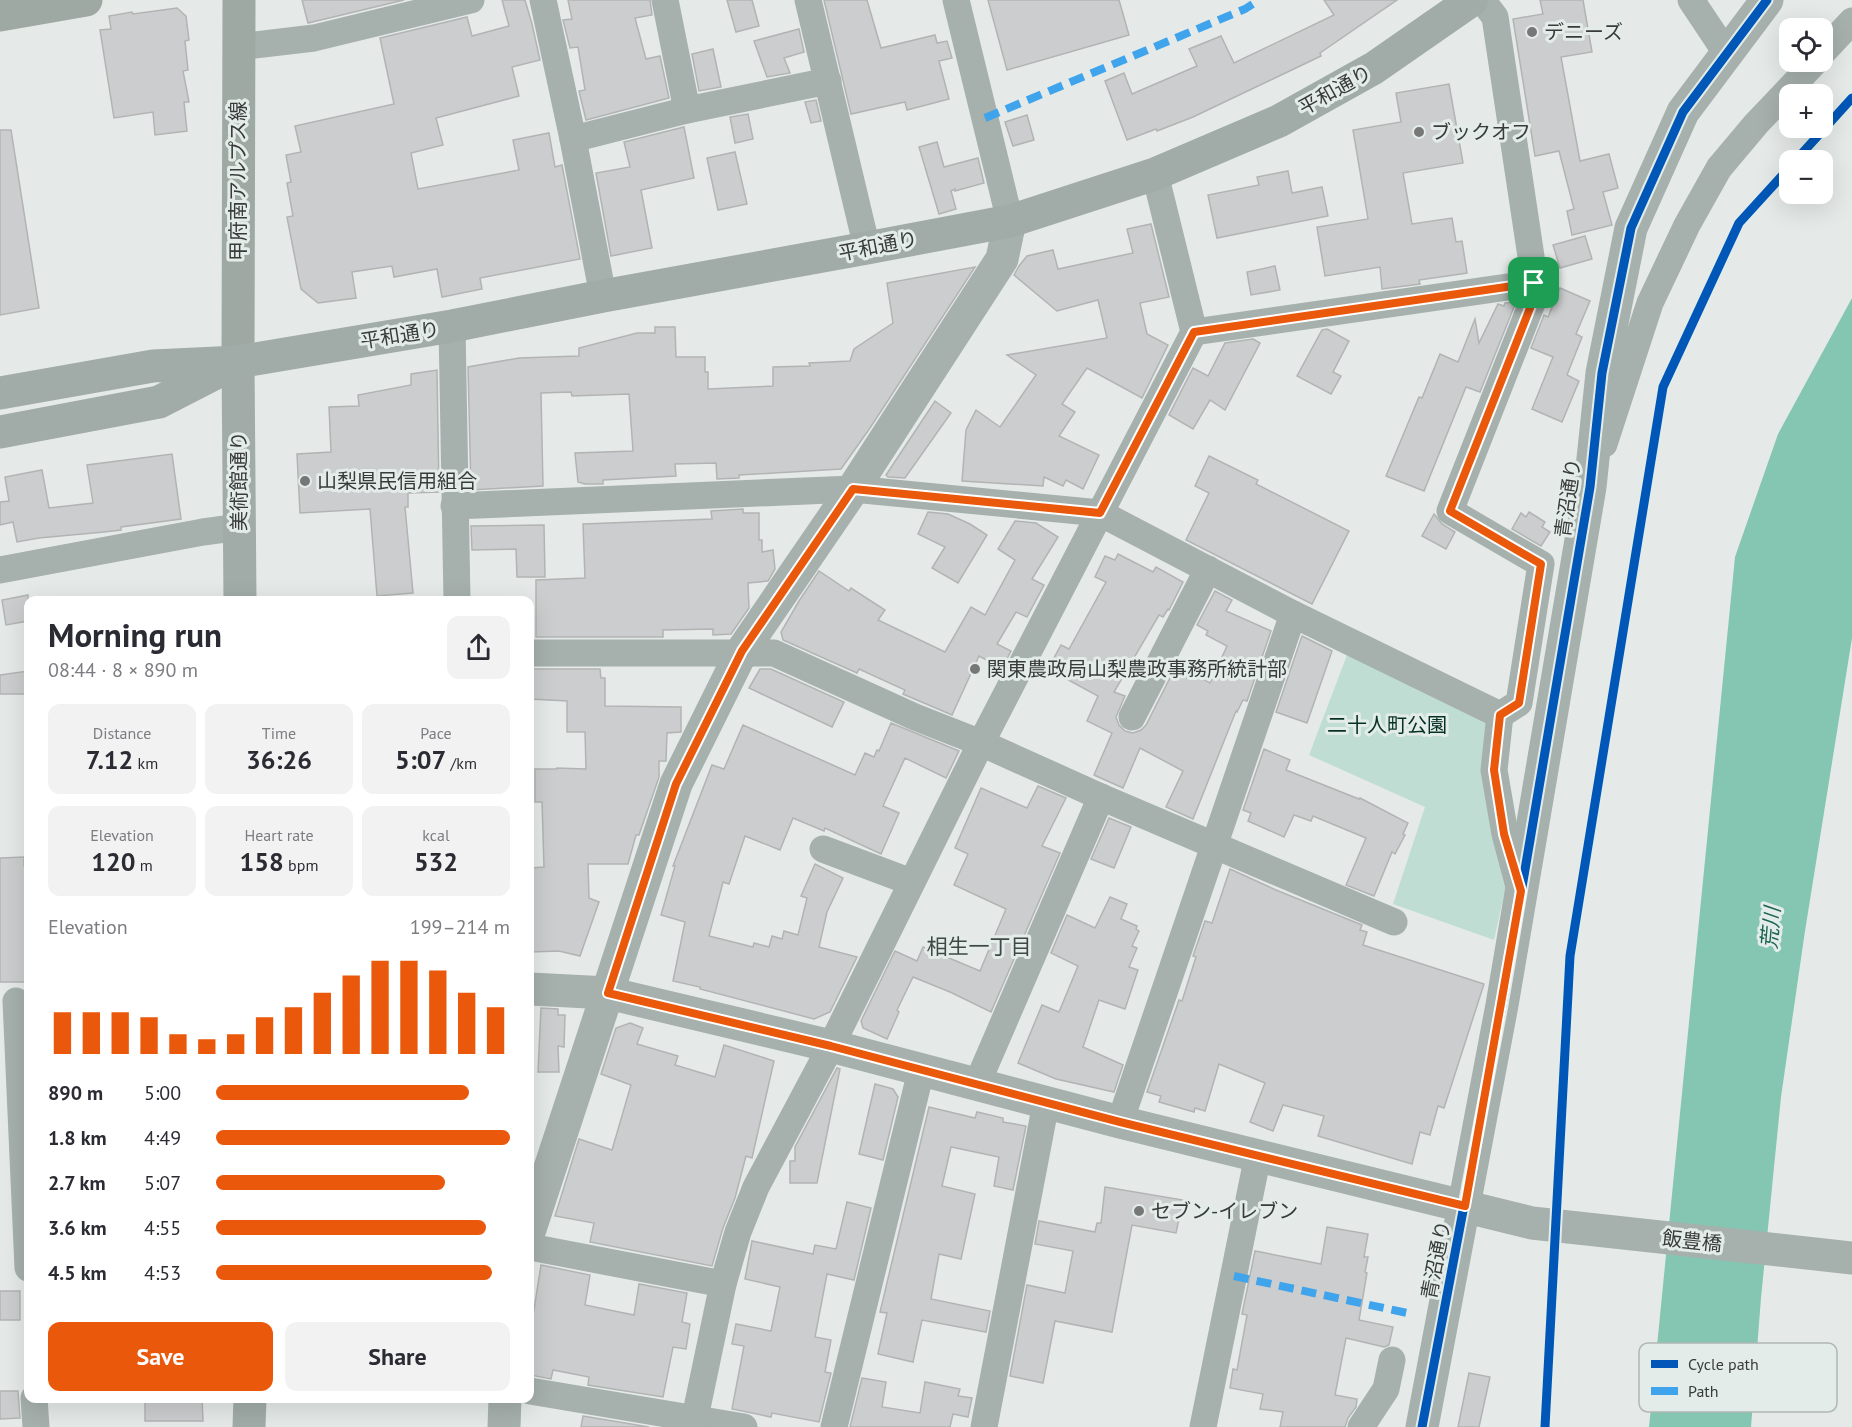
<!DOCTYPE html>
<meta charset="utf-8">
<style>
body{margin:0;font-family:"PT Sans","Noto Sans JP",sans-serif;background:#f2f2f3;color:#2b2b33;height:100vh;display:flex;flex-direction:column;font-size:22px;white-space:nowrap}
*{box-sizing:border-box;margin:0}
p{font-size:20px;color:#7c7c81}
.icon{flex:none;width:33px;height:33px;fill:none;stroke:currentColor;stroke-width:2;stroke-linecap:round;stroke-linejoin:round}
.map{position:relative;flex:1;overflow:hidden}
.sheet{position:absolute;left:24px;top:596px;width:510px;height:807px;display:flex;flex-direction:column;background:#fff;border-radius:12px;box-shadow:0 6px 24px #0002}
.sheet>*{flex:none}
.fabs{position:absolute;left:1779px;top:18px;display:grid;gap:12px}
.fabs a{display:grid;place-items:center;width:54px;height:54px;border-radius:12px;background:#fff;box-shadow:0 6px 24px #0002;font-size:30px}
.pin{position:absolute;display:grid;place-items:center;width:51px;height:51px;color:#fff;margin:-26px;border-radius:12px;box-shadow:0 3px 9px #0006}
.round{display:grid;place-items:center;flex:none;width:63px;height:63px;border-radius:12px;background:#f2f2f3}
.summary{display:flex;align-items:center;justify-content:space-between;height:102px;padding:0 24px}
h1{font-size:33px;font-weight:700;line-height:45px}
.metrics{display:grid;grid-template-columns:repeat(3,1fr);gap:9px;height:102px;padding:6px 24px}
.metrics div{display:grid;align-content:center;border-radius:12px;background:#f2f2f3;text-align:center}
.metrics b{font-size:26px;font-weight:700}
.metrics small{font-size:16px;font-weight:400}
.metrics p{font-size:16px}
.chart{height:168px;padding:12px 24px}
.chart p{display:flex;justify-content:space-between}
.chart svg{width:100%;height:108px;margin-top:6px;stroke:#ea580c;stroke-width:6}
.cta{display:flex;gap:12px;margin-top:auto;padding:12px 24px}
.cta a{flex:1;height:69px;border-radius:12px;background:#ea580c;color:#fff;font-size:24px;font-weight:700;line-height:69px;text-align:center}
.cta a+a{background:#f2f2f3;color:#2b2b33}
ul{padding:0 24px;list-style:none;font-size:20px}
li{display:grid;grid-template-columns:96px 72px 1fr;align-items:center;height:45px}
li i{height:15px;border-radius:8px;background:#ea580c}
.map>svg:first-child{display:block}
.green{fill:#bfddd3}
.water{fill:#84c6b2}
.building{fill:#cccdce;stroke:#b2b4b4;stroke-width:1.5}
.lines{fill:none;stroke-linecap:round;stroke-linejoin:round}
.minor{stroke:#a6b0ac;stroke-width:27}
.tertiary{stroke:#a6b0ac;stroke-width:33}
.primary{stroke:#9ea9a4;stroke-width:33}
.trunk{stroke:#a1aca8;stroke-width:33}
.quiet{stroke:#3fa4ec;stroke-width:8;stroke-dasharray:15 8;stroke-linecap:butt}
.cycleway-casing{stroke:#e3ece9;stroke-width:13}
.cycleway{stroke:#0057b8;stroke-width:9}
.route-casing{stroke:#fff;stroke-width:12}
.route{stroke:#ea580c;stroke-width:8}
.poi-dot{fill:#757877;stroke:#e3ece9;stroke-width:2}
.labels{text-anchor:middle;stroke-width:6;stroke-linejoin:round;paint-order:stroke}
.poi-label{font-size:20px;fill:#383b3a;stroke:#e3ece9;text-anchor:start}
.street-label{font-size:20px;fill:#383b3a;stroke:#e3ece9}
.park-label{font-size:20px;fill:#053125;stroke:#e3ece9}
.water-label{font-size:21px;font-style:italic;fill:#1c6450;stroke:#e3ece9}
.neighbourhood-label{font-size:21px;fill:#404845;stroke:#e3ece9}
.key{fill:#e3ece9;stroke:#b0b7b4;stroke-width:1.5}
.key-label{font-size:16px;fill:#383b3a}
</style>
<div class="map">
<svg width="1852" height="1427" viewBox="0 0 1852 1427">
<rect width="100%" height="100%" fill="#e5eae8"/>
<polygon class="green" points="1352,642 1500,715 1509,872 1494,940 1393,904 1425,807 1309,755"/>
<polygon class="water" points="1852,298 1852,638 1805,931 1781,1097 1761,1298 1751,1427 1649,1427 1735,557 1778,434"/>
<g class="building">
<polygon points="302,0 404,0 308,23"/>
<polygon points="502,0 525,0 532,24 540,60 512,67 519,96 436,118 443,145 411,153 418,189 519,170 513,140 549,133 555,167 562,165 580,259 480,278 482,289 442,297 437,269 394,277 392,266 352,272 356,298 318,303 301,289 287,217 293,216 287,183 291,182 286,155 301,152 295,126 394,104 380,38 467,17 472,36 509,26"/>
<polygon points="568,0 650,0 652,15 635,18 646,59 660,56 669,98 586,120 579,91 585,90 578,47 570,48 563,20 572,19"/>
<polygon points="727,0 752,0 759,26 736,32"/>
<polygon points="824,0 867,0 881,48 935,35 937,43 947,41 952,58 939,61 949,99 907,110 905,102 851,114"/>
<polygon points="988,0 1119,0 1129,35 1007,70"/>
<polygon points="1324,0 1397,0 1320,53 1321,56 1193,117 1157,131 1156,129 1127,140 1105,81 1124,73 1132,94 1197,66 1189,49 1221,36 1234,63 1334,15"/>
<polygon points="1540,0 1583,0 1592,52 1561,57 1580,161 1609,154 1618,188 1603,192 1612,225 1572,235 1567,211 1574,209 1559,151 1535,156 1513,19 1543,14"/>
<polygon points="177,8 186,16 189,40 185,41 188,70 183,71 189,102 184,102 187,131 155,135 153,112 114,118 100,30 111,29 109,16 132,12 133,14"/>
<polygon points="799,29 804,52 784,58 790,73 767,77 754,41"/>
<polygon points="713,49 721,87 699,91 692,54"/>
<polygon points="1449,84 1463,163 1403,173 1412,224 1452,218 1456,242 1462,241 1467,273 1419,280 1420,284 1382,289 1380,267 1325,276 1317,227 1368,219 1353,130 1401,122 1396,93"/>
<polygon points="816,100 821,121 811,123 805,102"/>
<polygon points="748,114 753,139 735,143 730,117"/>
<polygon points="1027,115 1034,140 1013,146 1005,122"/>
<polygon points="684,127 694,178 641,190 652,248 611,256 596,173 630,167 624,142"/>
<polygon points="0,130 11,130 39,308 0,315"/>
<polygon points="937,142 944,167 978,158 984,183 955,191 955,189 951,191 956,209 939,214 919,147"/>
<polygon points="735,152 747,204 718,210 707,158"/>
<polygon points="1288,171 1292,193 1322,187 1328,216 1217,238 1208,195 1259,185 1257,177"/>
<polygon points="1151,224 1169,297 1140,303 1147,334 1168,345 1142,398 1087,368 1062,404 1075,412 1059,436 1099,455 1083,489 1066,480 1063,486 1044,477 1043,486 962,481 966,430 976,410 1000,427 1036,375 1007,355 1107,338 1098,300 1057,311 1014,275 1019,266 1027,256 1053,250 1058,269 1133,253 1127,229"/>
<polygon points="1585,236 1592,259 1560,268 1553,245"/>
<polygon points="1275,266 1280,290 1251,295 1247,272"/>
<polygon points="975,267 870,428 841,469 739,475 739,478 717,479 716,463 675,464 676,476 603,480 603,484 585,484 578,482 575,453 633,451 629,394 572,396 571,392 541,393 543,486 471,490 468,367 519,358 579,356 579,348 637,333 655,333 655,327 675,327 676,357 705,357 705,372 708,372 708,389 773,386 773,367 810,366 809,363 850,361 854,349 893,323 887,283"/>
<polygon points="1560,288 1590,301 1576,334 1582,337 1567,375 1579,381 1562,422 1532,409 1553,357 1531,348 1544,315 1548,317"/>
<polygon points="1516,302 1480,392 1466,387 1424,491 1386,476 1419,397 1422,398 1440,354 1458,362 1475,319 1479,343 1498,304 1504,306 1505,303"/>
<polygon points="1327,329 1349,341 1333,372 1341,376 1331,394 1297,376 1322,330"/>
<polygon points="1253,339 1260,343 1225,410 1210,400 1193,429 1169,415 1193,368 1208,376 1225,343"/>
<polygon points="437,370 439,492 408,493 408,507 405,507 413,593 377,596 370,509 300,513 297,454 331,452 329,407 359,406 358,395 411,385 411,374"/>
<polygon points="935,401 951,413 905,478 888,477 886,475"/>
<polygon points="172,454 181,519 121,527 121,530 104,532 39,538 17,542 13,522 0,525 0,502 9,501 5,477 42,470 49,508 93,503 87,465"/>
<polygon points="1209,456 1258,480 1256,484 1349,531 1312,604 1186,540 1209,493 1195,486"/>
<polygon points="743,509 743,513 759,513 759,540 762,540 762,552 773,550 775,569 768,581 748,583 749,608 731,634 713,635 713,629 663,630 663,637 536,637 536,580 585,578 583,524 712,519 711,511"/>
<polygon points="928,512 948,514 970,524 987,535 958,583 932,568 945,547 918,534"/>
<polygon points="1529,512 1545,522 1542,527 1550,532 1541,546 1512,529 1521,513 1526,517"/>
<polygon points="1434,514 1442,524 1455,532 1446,549 1422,536"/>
<polygon points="1015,521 1036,523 1058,537 1032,579 1044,585 1027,617 1016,612 997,644 1011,651 1002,668 979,656 952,715 903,694 905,690 859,669 857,673 783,640 781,632 799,601 819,571 849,591 851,588 885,610 878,620 945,652 971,607 985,615 1015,560 998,549"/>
<polygon points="544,525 545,577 517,577 516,549 472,550 471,526"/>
<polygon points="1118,554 1153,572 1156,567 1183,582 1169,610 1168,609 1163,617 1159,615 1114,692 1125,696 1116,717 1119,725 1125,731 1133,733 1141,730 1146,725 1174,670 1189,679 1193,673 1210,683 1227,646 1206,635 1208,631 1197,625 1215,591 1232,600 1226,611 1271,631 1247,701 1243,700 1237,712 1236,711 1193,819 1166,807 1183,771 1140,748 1123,788 1094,775 1112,733 1087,721 1098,696 1048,669 1061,645 1069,649 1106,582 1095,577 1105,556 1115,560"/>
<polygon points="28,595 28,621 6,625 2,600"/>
<polygon points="1302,636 1332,651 1307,723 1276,712"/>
<polygon points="530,669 600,669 601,678 605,678 605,706 681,707 681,732 667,733 666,761 659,761 659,777 639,835 636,835 628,864 588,864 589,898 599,902 580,956 559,951 530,952 530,868 544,867 542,802 535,802 535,769 557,769 557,768 586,769 585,732 567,732 567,701 530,699"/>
<polygon points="760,669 771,669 844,702 832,727 749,688"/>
<polygon points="28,671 28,694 0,694 0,675"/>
<polygon points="891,723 959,751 946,778 905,758 883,806 899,813 881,854 825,828 824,831 793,818 780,850 745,836 729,884 723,882 709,936 753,947 754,943 769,947 772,936 782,939 784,931 798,935 807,898 801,896 815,864 843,878 827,912 819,947 857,957 830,1012 814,1019 700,989 700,987 673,981 685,922 661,915 675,866 673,866 712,765 724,769 743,725 855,775 865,753 874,757 877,750 879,751"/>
<polygon points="1264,749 1290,760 1286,770 1359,799 1360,798 1408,823 1403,834 1405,835 1395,854 1392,852 1374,896 1346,885 1366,838 1313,816 1311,821 1294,815 1284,837 1248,821 1251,813 1243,810"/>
<polygon points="1038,786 1066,798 1042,846 1060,853 991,1012 950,992 913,977 897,1010 899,1012 887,1039 863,1028 861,1021 895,951 917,961 923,947 980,971 1006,909 954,885 968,854 955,848 981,788 1027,808"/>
<polygon points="1109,818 1131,827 1114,868 1091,859"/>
<polygon points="24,857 24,866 26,866 27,876 28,876 28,982 0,982 0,858"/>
<polygon points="1230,869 1276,890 1362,925 1360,930 1367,932 1363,945 1484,984 1444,1108 1438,1106 1430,1135 1420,1132 1412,1164 1318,1136 1324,1116 1283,1105 1273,1131 1250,1122 1265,1083 1219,1064 1205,1111 1195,1108 1194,1112 1159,1102 1161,1096 1147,1092 1179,1000 1182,1001 1196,957 1193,956 1205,921 1212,923"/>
<polygon points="1110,897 1127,904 1121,919 1137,926 1136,929 1139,931 1132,946 1137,948 1129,967 1138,970 1125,1009 1099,1000 1083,1047 1123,1065 1114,1092 1056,1079 1018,1063 1042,1005 1059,1012 1078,966 1051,953 1067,915 1095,928"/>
<polygon points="541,1008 558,1009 558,1015 565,1015 564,1047 558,1046 559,1072 538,1072"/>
<polygon points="630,1023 643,1028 637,1044 678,1056 675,1065 715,1077 724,1045 774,1061 752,1158 746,1156 735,1198 723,1228 712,1266 590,1242 594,1223 555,1216 579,1139 612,1150 631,1085 601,1074 616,1028"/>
<polygon points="837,1068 840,1069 817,1183 790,1183 790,1161 795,1161 795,1147"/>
<polygon points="875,1084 893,1089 898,1097 883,1160 859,1154"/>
<polygon points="929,1107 975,1118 977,1112 1003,1118 1003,1122 1026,1126 1013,1190 994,1186 999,1157 951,1147 942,1186 975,1194 961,1259 939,1254 931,1299 990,1311 986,1332 922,1320 913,1362 878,1354 887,1313 880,1312"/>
<polygon points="1105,1187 1183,1200 1176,1233 1132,1225 1112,1332 1055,1321 1043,1383 1010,1376 1027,1285 1065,1293 1073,1251 1035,1244 1039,1221 1095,1232 1097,1223 1101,1223"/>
<polygon points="847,1202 871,1208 854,1280 827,1274 815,1337 831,1340 825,1372 831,1373 819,1422 772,1413 771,1417 732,1409 744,1346 732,1344 736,1324 771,1331 780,1287 745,1279 752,1241 813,1254 815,1245 836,1249"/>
<polygon points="1327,1227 1368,1234 1364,1257 1368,1257 1365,1272 1367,1273 1359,1320 1393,1327 1389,1345 1384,1347 1346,1338 1335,1395 1357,1399 1356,1407 1348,1418 1345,1427 1280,1427 1283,1412 1260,1409 1263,1394 1230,1388 1233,1369 1237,1370 1247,1315 1242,1314 1255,1251 1321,1264"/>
<polygon points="541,1265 590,1275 585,1305 634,1315 639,1284 687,1293 682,1322 690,1324 686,1349 673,1347 663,1397 588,1385 589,1377 553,1370 551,1379 530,1375 530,1335"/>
<rect x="0" y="1291" width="20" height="29"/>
<polygon points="1469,1373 1490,1377 1479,1427 1458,1427"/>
<polygon points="862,1378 886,1382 882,1407 920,1413 925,1382 960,1389 958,1396 972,1398 968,1417 953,1414 950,1427 850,1427"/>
<polygon points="0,1391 18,1391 20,1418 0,1419"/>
<polygon points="145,1398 202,1398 203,1421 145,1421"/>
<polygon points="583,1416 649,1427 581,1427"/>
</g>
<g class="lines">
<g class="minor">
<polyline points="543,0 573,139 603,296"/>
<polyline points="665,0 687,110"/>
<polyline points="808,0 867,248"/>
<polyline points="956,0 1010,221"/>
<polyline points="1482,0 1495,17 1535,283 1534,298 1450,511 1541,564 1519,703 1500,715"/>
<polyline points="1691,0 1727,54"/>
<polyline points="238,47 314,38 471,0"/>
<polyline points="1822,53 1852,21"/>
<polyline points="573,139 687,110 828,81"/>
<polyline points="452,326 457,600"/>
<polyline points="1194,332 1535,283"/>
<polyline points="1604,444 1650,303 1687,225 1719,168 1756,124 1815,62"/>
<polyline points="454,506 853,489 1100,513 1293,614 1500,715 1494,770 1505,834 1520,890"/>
<polyline points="0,570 203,532 240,527"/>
<polyline points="530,653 774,653 915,717 981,743 1101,797 1394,922"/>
<polyline points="1132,717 1208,569"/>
<polyline points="823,849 911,882"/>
<polyline points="16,1001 28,1268"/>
<polyline points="977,1084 1101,797"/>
<polyline points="1120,1122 1293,614"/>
<polyline points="530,1247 723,1284"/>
<polyline points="530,1391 744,1427"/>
<polyline points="34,1398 36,1427"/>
<polyline points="693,1427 723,1284 738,1232 756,1187 831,1046 981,743 1194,332 1155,174"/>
<polyline points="834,1427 921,1071"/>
<polyline points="984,1427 1046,1103"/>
<polyline points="1203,1427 1258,1155"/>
<polyline points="1361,1427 1386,1389 1392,1360"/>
</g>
<g class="tertiary">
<polyline points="530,989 608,993 831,1046 1120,1122 1532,1223 1852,1258"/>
<polyline points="530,1229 676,784 742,651 853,489 1002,259 1010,221"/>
<polyline points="504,1427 505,1398"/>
<polyline points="1422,1427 1502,1005 1590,487 1602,373 1631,228 1683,112 1767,0"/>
</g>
<g class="primary">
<polyline points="0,15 86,0"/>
<polyline points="238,362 239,0"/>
</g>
<g class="trunk">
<polyline points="238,362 240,600"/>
<polyline points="0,393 153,366 238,362 452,326 603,296 867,248 1010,221 1155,174 1279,121 1374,68 1472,0"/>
<polyline points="0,432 159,402 229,366"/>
<polyline points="249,1427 250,1398"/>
</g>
<g class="quiet">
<polyline points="985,118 1245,9 1259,0"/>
<polyline points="1234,1276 1412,1314"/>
</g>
<defs>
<g id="cycleway">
<polyline points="1796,160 1852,98"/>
<polyline points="1422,1427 1502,1005 1590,487 1602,373 1631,228 1683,112 1767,0"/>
<polyline points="1545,1427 1570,956 1663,387 1739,223 1790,167"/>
</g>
</defs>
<use href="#cycleway" class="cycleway-casing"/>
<use href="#cycleway" class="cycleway"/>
</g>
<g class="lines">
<defs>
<polygon id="route" points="1534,283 1534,298 1450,511 1541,564 1519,703 1500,715 1494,770 1504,834 1521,891 1465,1206 1120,1122 831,1046 608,993 676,784 742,651 853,489 1100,513 1194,332"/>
</defs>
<use href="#route" class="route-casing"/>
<use href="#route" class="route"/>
</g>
<g class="poi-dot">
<circle cx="1532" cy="32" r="6"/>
<circle cx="1419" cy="132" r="6"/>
<circle cx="305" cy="481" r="6"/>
<circle cx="975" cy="669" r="6"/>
<circle cx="1139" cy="1211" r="6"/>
</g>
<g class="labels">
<g class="poi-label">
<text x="1544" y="39">デニーズ</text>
<text x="1431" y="139">ブックオフ</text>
<text x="317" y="488">山梨県民信用組合</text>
<text x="987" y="676">関東農政局山梨農政事務所統計部</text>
<text x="1151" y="1218">セブン-イレブン</text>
</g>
<g class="street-label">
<text transform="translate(1335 90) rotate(-29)" y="7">平和通り</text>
<text transform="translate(238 181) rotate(-90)" y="7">甲府南アルプス線</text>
<text transform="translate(878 246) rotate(-11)" y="7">平和通り</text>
<text transform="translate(400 335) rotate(-9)" y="7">平和通り</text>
<text transform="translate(239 481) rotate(-90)" y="7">美術館通り</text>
<text transform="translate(1568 498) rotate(-82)" y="7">青沼通り</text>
<text transform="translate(1692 1241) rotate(6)" y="7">飯豊橋</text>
<text transform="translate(1436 1260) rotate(-79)" y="7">青沼通り</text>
</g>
<g class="park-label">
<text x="1387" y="732">二十人町公園</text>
</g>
<g class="water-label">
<text transform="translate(1771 928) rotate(-85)" y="7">荒川</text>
</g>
<g class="neighbourhood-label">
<text x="979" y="954">相生一丁目</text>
</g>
</g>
<rect x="1639" y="1343" width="198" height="69" rx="9" class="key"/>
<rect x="1651" y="1360" width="27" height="8" fill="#0057b8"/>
<rect x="1651" y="1387" width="27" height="8" fill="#3fa4ec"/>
<g class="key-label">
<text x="1688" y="1370">Cycle path</text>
<text x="1688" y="1397">Path</text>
</g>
</svg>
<div class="fabs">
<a><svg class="icon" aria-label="locate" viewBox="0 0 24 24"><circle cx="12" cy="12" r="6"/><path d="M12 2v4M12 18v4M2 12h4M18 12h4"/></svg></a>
<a>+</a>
<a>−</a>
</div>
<div class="pin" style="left:1534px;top:283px;background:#1e9e55"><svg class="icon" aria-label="arrive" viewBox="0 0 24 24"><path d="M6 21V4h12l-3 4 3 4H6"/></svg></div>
<section class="sheet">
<div class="summary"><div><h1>Morning run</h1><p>08:44 · 8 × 890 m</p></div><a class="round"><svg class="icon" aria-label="share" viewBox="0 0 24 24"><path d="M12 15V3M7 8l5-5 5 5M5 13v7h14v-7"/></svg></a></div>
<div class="metrics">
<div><p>Distance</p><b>7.12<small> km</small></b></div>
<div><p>Time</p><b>36:26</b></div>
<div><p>Pace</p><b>5:07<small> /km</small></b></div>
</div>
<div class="metrics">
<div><p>Elevation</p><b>120<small> m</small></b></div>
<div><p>Heart rate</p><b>158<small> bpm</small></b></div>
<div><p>kcal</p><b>532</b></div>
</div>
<div class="chart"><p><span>Elevation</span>199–214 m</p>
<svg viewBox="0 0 160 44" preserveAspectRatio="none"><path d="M5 44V27M15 44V27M25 44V27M35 44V29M45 44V36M55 44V38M65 44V36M75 44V29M85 44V25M95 44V19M105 44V12M115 44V6M125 44V6M135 44V10M145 44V19M155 44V25"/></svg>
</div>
<ul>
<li><b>890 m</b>5:00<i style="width:86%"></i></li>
<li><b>1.8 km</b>4:49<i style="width:100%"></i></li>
<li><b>2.7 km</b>5:07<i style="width:78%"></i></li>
<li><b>3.6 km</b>4:55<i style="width:92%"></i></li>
<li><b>4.5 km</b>4:53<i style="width:94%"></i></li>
</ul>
<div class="cta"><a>Save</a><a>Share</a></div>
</section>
</div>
